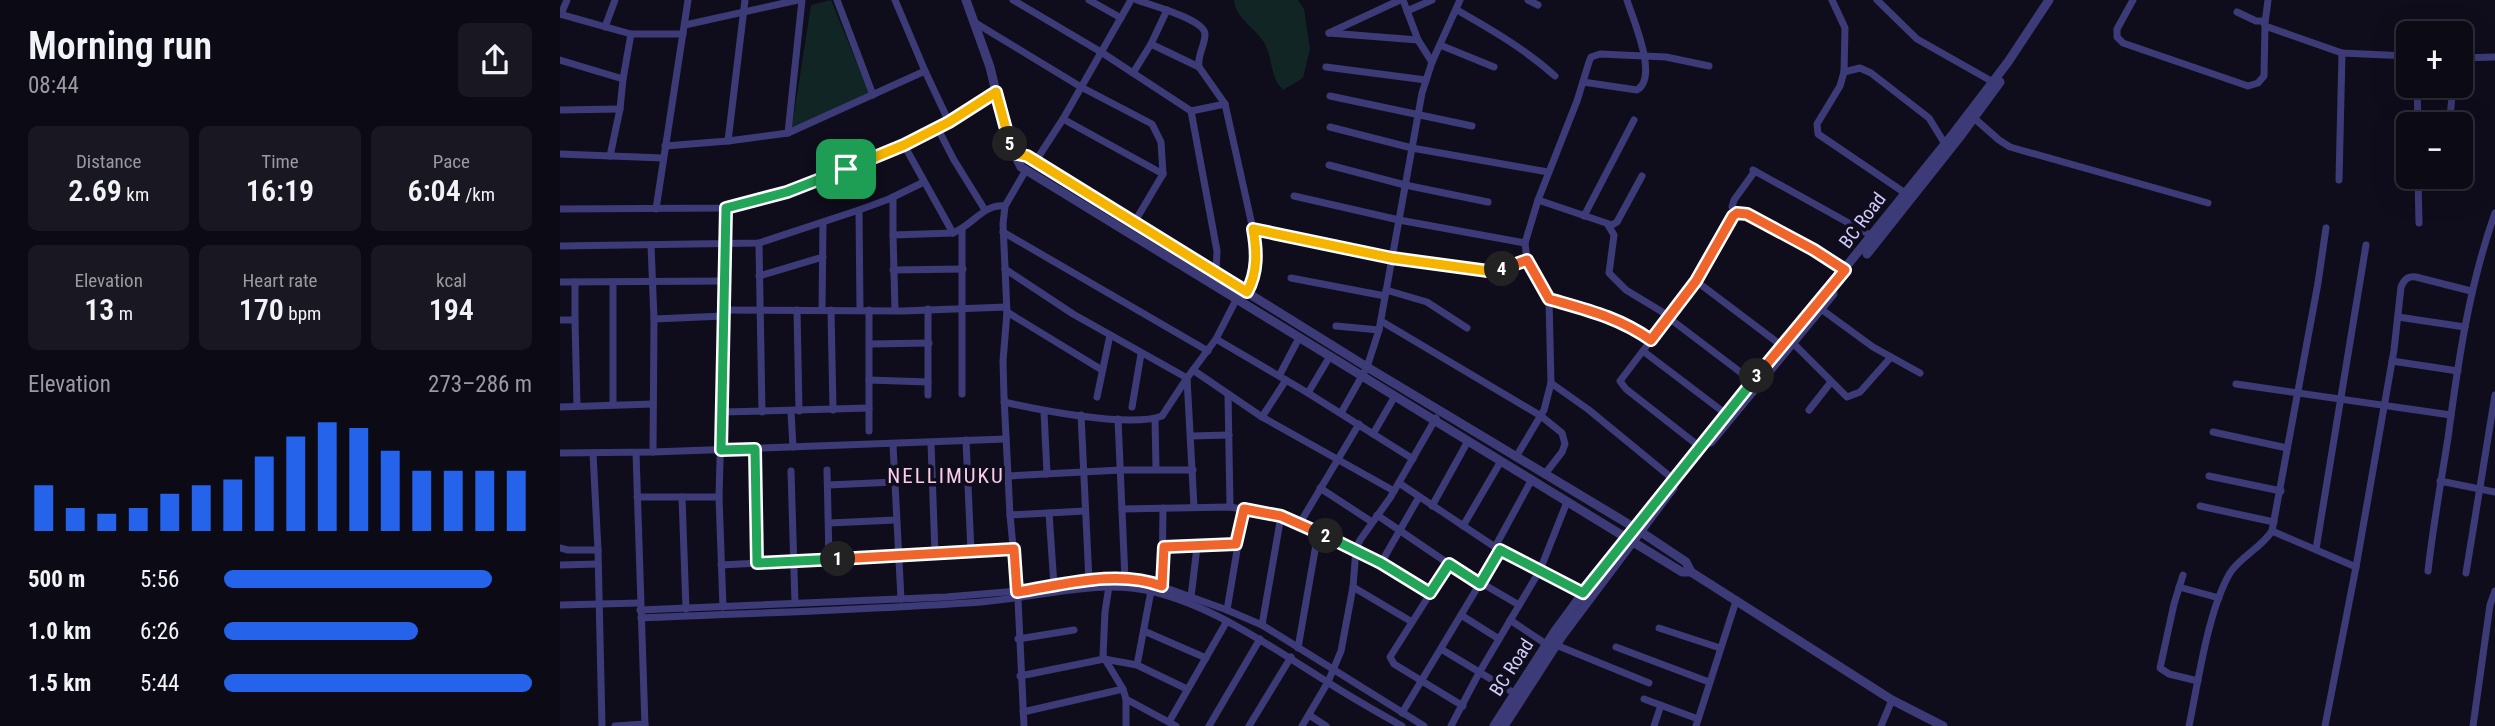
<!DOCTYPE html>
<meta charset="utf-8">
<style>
body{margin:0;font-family:"Roboto Condensed",sans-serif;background:#191822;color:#f1f3f6;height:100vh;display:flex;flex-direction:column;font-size:26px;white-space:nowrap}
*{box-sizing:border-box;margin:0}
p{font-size:23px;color:#9a9aa0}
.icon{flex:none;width:38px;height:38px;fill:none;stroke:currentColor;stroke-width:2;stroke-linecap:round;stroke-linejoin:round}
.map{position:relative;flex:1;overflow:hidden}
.side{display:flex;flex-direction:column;background:#0b0a15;width:560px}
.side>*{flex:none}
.controls{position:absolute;left:1836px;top:21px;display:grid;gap:14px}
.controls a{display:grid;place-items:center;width:77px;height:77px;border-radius:10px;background:#0b0a15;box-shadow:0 7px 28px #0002,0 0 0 2px #2b2b34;font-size:35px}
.pin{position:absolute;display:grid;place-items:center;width:60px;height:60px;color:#fff;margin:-30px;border-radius:14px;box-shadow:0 4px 10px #0006}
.km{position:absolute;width:35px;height:35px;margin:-18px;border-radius:50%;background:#222;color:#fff;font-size:19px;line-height:35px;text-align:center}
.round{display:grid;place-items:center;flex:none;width:74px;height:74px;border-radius:10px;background:#191822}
.headline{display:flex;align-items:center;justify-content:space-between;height:119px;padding:0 28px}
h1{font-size:38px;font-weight:600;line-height:52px}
.figures{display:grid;grid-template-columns:repeat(3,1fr);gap:10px;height:119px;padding:7px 28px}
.figures div{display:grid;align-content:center;border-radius:10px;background:#191822;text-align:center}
.figures b{font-size:30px;font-weight:600}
.figures small{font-size:19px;font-weight:400}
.figures p{font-size:19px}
.chart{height:196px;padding:14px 28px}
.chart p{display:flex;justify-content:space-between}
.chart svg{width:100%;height:126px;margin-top:7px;stroke:#2563eb;stroke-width:6}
ul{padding:0 28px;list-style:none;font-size:23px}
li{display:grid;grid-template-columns:112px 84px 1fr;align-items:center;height:52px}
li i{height:18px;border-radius:9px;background:#2563eb}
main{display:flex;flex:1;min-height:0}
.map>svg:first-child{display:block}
.green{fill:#102524}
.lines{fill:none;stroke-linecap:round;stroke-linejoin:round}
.minor{stroke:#3c3b78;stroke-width:7}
.tertiary{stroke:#3c3b78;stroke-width:9}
.split-1-casing{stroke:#fff;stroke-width:14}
.split-2-casing{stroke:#fff;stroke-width:14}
.split-3-casing{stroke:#fff;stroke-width:14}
.split-4-casing{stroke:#fff;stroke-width:14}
.split-5-casing{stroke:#fff;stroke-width:14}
.split-6-casing{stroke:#fff;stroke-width:14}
.split-1{stroke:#22a559;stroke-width:9}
.split-2{stroke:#f0652b;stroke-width:9}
.split-3{stroke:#22a559;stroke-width:9}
.split-4{stroke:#f0652b;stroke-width:9}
.split-5{stroke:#f5b400;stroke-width:9}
.split-6{stroke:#f5b400;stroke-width:9}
.labels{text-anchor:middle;stroke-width:7;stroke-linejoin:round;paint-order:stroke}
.street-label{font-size:19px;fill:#d0cbfb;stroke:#0f0d1c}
.neighbourhood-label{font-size:21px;letter-spacing:2px;fill:#fccdeb;stroke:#0f0d1c}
</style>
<main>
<section class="side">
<div class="headline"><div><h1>Morning run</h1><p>08:44</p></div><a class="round"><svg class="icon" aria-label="share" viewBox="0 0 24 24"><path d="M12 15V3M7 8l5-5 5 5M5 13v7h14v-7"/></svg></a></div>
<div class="figures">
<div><p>Distance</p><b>2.69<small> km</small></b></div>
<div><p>Time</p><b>16:19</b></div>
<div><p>Pace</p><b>6:04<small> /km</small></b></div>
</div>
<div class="figures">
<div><p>Elevation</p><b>13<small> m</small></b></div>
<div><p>Heart rate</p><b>170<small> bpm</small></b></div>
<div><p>kcal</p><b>194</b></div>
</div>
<div class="chart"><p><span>Elevation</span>273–286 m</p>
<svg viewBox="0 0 160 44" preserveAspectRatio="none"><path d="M5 44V28M15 44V36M25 44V38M35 44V36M45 44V31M55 44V28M65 44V26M75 44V18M85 44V11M95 44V6M105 44V8M115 44V16M125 44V23M135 44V23M145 44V23M155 44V23"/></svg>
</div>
<ul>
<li><b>500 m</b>5:56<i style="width:87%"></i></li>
<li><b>1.0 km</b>6:26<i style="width:63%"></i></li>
<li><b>1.5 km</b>5:44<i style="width:100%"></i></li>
</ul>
</section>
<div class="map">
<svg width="1935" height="726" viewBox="0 0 1935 726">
<rect width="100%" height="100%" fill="#0f0d1c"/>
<g class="green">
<polygon points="271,0 309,93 272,112 232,127 251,5"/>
<path d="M674,0h64l6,9 6,40 -7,29 -20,12c-13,-13 -10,-30 -18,-46 -9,-16 -29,-25 -31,-44z"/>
</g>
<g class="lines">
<g class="minor">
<polyline points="277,0 313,95"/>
<polyline points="335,0 365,71 389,122"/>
<polyline points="453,0 541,52 631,111 657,251 656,272"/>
<polyline points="529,0 561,18"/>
<path d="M577,0c13,5 67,19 68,34 0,12 -8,21 -6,33l26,37 29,130 2,27 -3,20 -6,11"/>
<polyline points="843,0 858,40 872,62"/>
<polyline points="968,0 978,5"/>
<polyline points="1272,0 1285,28 1284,72 1280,86 1257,124 1258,134 1345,193"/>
<polyline points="1317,0 1357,39 1433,82"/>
<polyline points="1573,0 1557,29 1557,37 1563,43 1688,86 1698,83 1704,76 1705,26 1782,53 1848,56"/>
<path d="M897,10c35,20 68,39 98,66"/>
<polyline points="847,11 872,0"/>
<polyline points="1677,12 1696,21 1703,21 1705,26"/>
<polyline points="0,14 71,34 123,34"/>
<polyline points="1,14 7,0"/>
<polyline points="414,22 521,87 592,124 601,142 603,174"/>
<polyline points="1705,23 1708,0"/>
<polyline points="125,25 238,0"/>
<polyline points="45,27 55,0"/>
<polyline points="769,33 858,40"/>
<polyline points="769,33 840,0"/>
<polyline points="591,44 607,10"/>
<polyline points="880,45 934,67"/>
<polyline points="1900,58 1935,57"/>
<polyline points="0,60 63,79 60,109 50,156"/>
<polyline points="766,67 866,80"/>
<polyline points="1284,72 1300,68 1311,73 1369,118 1385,144"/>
<polyline points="573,73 591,44 639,67"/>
<polyline points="63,79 71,34"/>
<path d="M1023,82l54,8c22,-13 -4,-70 -10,-90"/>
<polyline points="1857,86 1858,124"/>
<polyline points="770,96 912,126"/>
<polyline points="0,110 60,109"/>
<polyline points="631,111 665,104"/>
<polyline points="1414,118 1439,140 1450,147 1648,203"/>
<polyline points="503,119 603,174 574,223"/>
<polyline points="1883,124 1890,117 1893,86"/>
<polyline points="377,127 394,160 425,210"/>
<polyline points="770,127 852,148 988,172"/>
<polyline points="228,133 242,0"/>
<polyline points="168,141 185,0"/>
<polyline points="344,145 393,233"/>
<polyline points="105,146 168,141 228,133 365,71"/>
<polyline points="0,154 103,158"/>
<polyline points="475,162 503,119 571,0"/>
<polyline points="769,165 845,185 928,202"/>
<polyline points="1193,170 1312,236"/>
<polyline points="1858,177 1859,223"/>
<polyline points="1779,180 1782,53"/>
<polyline points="734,196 839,220 965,243"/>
<polyline points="333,197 333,235"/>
<polyline points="978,200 1052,225 1057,222 1082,176"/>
<polyline points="0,209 166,208 227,192 344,145 389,122 437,92"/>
<polyline points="96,209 128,0"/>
<polyline points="299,210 300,310"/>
<polyline points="1177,213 1172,207 1174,200 1195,171"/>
<polyline points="1024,216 1074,120"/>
<polyline points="1048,225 1054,235 1049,273 1066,290 1109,316 1109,318 1192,381"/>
<polyline points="693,229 832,258 928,271 943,269 967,260"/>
<polyline points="443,232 648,351"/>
<polyline points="199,243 202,412"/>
<polyline points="91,245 94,319"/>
<polyline points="0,246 199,243 299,210 329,199 364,182"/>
<polyline points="445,269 513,314 627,378 634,507"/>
<polyline points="333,270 403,269"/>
<polyline points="199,276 263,257"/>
<polyline points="731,278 825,296"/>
<polyline points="1136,281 1222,346"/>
<polyline points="0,282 165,281"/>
<polyline points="15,282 15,320"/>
<polyline points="53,282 53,405"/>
<polyline points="826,290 867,302 907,328"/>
<path d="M989,299c38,11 69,17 102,41"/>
<polyline points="262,309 263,223"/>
<polyline points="1261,309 1313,347 1360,373"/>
<polyline points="164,310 343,311 446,307"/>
<polyline points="237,310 239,411"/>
<polyline points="271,310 273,410"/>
<path d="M335,310l-2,-75 60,-2c19,-7 31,-30 52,-27"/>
<polyline points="447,312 542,370"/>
<polyline points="1838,317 1905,327"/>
<polyline points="0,320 15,320 17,406"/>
<polyline points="821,321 981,416 1002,433 1005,444 1002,452 985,474"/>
<polyline points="776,326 819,330"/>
<polyline points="656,339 748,393 853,459"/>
<polyline points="1233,343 1287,397 1300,392 1331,357"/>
<polyline points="310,344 369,343"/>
<polyline points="1083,351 1166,414"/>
<polyline points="1832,361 1898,371"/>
<polyline points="633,370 702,417 834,491"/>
<polyline points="719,376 739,338"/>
<polyline points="309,380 368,382"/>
<polyline points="991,383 1029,410 1113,479"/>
<polyline points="1676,384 1891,415"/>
<polyline points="748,393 770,356"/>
<polyline points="402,394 402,229"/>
<polyline points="668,394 670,507"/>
<polyline points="368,395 368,309"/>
<polyline points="537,397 550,335"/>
<path d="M444,402c35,8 126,26 158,14l25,-38 29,-39 20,-39"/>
<polyline points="0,407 93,404"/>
<polyline points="572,407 581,354"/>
<polyline points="1249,410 1271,382"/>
<polyline points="163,412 309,408"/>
<polyline points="231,412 233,447"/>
<polyline points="484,412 487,474"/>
<polyline points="781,413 807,367 819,330 862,93 872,62 900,0"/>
<polyline points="521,415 529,581"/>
<polyline points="702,417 726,380"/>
<polyline points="558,419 565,579"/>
<polyline points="595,419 596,469"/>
<polyline points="309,431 309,310"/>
<polyline points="1653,432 1727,448"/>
<polyline points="813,434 835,396"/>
<polyline points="631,436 669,435"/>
<polyline points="406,440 411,552"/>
<polyline points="371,443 375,554"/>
<polyline points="333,445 341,599"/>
<polyline points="1140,447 1066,389 1060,381 1136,281 1173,216 1177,213 1187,214 1254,250 1285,270"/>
<polyline points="195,449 197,563"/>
<polyline points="93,452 94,319 164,316 166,208"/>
<polyline points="0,453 93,452 446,439"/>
<polyline points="33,453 38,550 42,726"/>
<polyline points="76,453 85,726"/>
<polyline points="956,457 984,410 991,383 989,299 967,260 965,243 978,200 1017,101 1029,62 1031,57 1040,54 1106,57 1149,66"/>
<polyline points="267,470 269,559"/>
<polyline points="231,471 235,603"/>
<polyline points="448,476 561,470 633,470"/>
<polyline points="1649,476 1721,491"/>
<polyline points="1880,481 1935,492"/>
<polyline points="839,483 935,547 1023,593"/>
<polyline points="268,485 335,482"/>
<polyline points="760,488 812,522"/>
<polyline points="77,497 159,497"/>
<polyline points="122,497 126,609"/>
<polyline points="872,506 908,441"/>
<polyline points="1640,506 1714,522"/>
<polyline points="562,509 670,507 721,516 796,549 870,593"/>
<polyline points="489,513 494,586"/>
<polyline points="450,515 525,511"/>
<polyline points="817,515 889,564 959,605"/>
<polyline points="269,523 336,520"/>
<polyline points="740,523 799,424"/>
<polyline points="903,526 941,461"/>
<polyline points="1712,531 1796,567"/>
<polyline points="604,547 676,544"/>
<polyline points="935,547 972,479"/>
<polyline points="0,548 8,550 38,550"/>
<polyline points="1756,549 1806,245"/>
<polyline points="821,563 859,497"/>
<polyline points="889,564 830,657 834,664 903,706"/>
<polyline points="0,565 38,564"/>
<polyline points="161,565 454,549"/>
<path d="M1868,571c5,-45 13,-89 20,-133 10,-76 21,-152 47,-225"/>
<polyline points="1906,573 1935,395"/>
<polyline points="1623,575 1614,604 1600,668 1609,674 1638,681"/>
<polyline points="549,586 545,612 543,656 563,689 566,699 566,726"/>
<polyline points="602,586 603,508"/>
<polyline points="793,587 852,622"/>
<polyline points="1619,587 1659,598"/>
<polyline points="631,597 637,547"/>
<polyline points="0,605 80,603"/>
<polyline points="163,607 159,497 164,316"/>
<polyline points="80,610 386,597 458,591 543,579 565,579 595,584 667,610 702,625 864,726"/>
<polyline points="667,610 684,509"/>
<polyline points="901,615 939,639"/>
<path d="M81,618c113,-5 227,-8 340,-16 54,-4 115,-23 169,-11 63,14 124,58 179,92 23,15 48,29 73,43"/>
<polyline points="950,620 986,644"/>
<polyline points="702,625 721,516"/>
<polyline points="1099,628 1160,648"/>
<polyline points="584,631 646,658"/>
<polyline points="458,639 514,630"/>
<polyline points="996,645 1089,683"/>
<polyline points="1056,647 1149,682"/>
<polyline points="738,648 758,533"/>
<polyline points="881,649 954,693"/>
<polyline points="577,665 591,591"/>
<polyline points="460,676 544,659 577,665 627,689"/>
<polyline points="566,699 616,726"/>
<polyline points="1084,699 1138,719"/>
<polyline points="463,712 563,689"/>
<polyline points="842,713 940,550"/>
<polyline points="749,715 766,726"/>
<polyline points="609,722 667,621"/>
<polyline points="55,726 85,724"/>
<polyline points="464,726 458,599 450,515 444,397 443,361 447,312 443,224 445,206 466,170"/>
<polyline points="649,726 700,639"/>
<polyline points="689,726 731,657"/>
<polyline points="742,726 768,682 781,651 793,587 796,549 800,540 830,498 876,418"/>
<polyline points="891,726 919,673 980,570 1007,502"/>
<polyline points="1094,726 1101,705"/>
<polyline points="1136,726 1176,601"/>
<polyline points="1321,726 1332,700"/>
<path d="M1629,726c9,-43 19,-116 41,-153 10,-16 31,-25 42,-42l46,-248 8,-55"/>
<path d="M1765,726l31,-159 38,-217 7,-63c3,-7 6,-11 15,-10l55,14"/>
<polyline points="1913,726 1930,605 1935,591"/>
</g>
<g class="tertiary">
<polyline points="406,0 430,67 447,138 461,167 1122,572 1131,572 1332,700 1383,726"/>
<polyline points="453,153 467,156 807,367 1075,528 1126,562 1131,572"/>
<polyline points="1307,254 1399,138 1440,82"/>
<polyline points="1151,442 1273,294"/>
<polyline points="934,726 995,631 1023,593 1393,134 1448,62 1489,0"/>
<polyline points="944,726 1002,636 1113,488"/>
</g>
</g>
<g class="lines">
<defs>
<polyline id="split-1" points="278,559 197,563 195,449 161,450 166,208 227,192 286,169"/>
<path id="split-2" d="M278,559l176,-10 3,43c46,-7 100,-23 145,-6l2,-39 72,-3 8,-35 37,7 45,20"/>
<polyline id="split-3" points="766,536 821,563 870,593 889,564 920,584 940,550 1023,593 1197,376"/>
<path id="split-4" d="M942,269l25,-9 22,39c38,11 69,18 102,41l45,-59 37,-65 4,-3 10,1 67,36 31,20 -88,106"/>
<path id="split-5" d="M450,144l3,9 14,3 220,136c11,-20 10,-41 6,-63l139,29 96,13 14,-2"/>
<polyline id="split-6" points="286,169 344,145 389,122 436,92 450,144"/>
</defs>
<use href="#split-1" class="split-1-casing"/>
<use href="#split-2" class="split-2-casing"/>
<use href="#split-3" class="split-3-casing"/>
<use href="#split-4" class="split-4-casing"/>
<use href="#split-5" class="split-5-casing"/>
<use href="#split-6" class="split-6-casing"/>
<use href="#split-1" class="split-1"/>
<use href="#split-2" class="split-2"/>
<use href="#split-3" class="split-3"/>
<use href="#split-4" class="split-4"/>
<use href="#split-5" class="split-5"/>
<use href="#split-6" class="split-6"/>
</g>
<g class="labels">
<g class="street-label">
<text transform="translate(1302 220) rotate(-53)" y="7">BC Road</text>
<text transform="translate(951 667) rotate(-57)" y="7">BC Road</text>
</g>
<g class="neighbourhood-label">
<text x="386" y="483">NELLIMUKU</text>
</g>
</g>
</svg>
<div class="controls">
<a>+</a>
<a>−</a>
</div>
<div class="pin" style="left:286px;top:169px;background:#1e9e55"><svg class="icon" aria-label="arrive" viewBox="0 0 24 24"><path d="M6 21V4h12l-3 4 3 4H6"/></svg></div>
<b class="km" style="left:278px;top:559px">1</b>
<b class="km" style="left:766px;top:536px">2</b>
<b class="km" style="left:1197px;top:376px">3</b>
<b class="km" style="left:942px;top:269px">4</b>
<b class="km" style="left:450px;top:144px">5</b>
</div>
</main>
